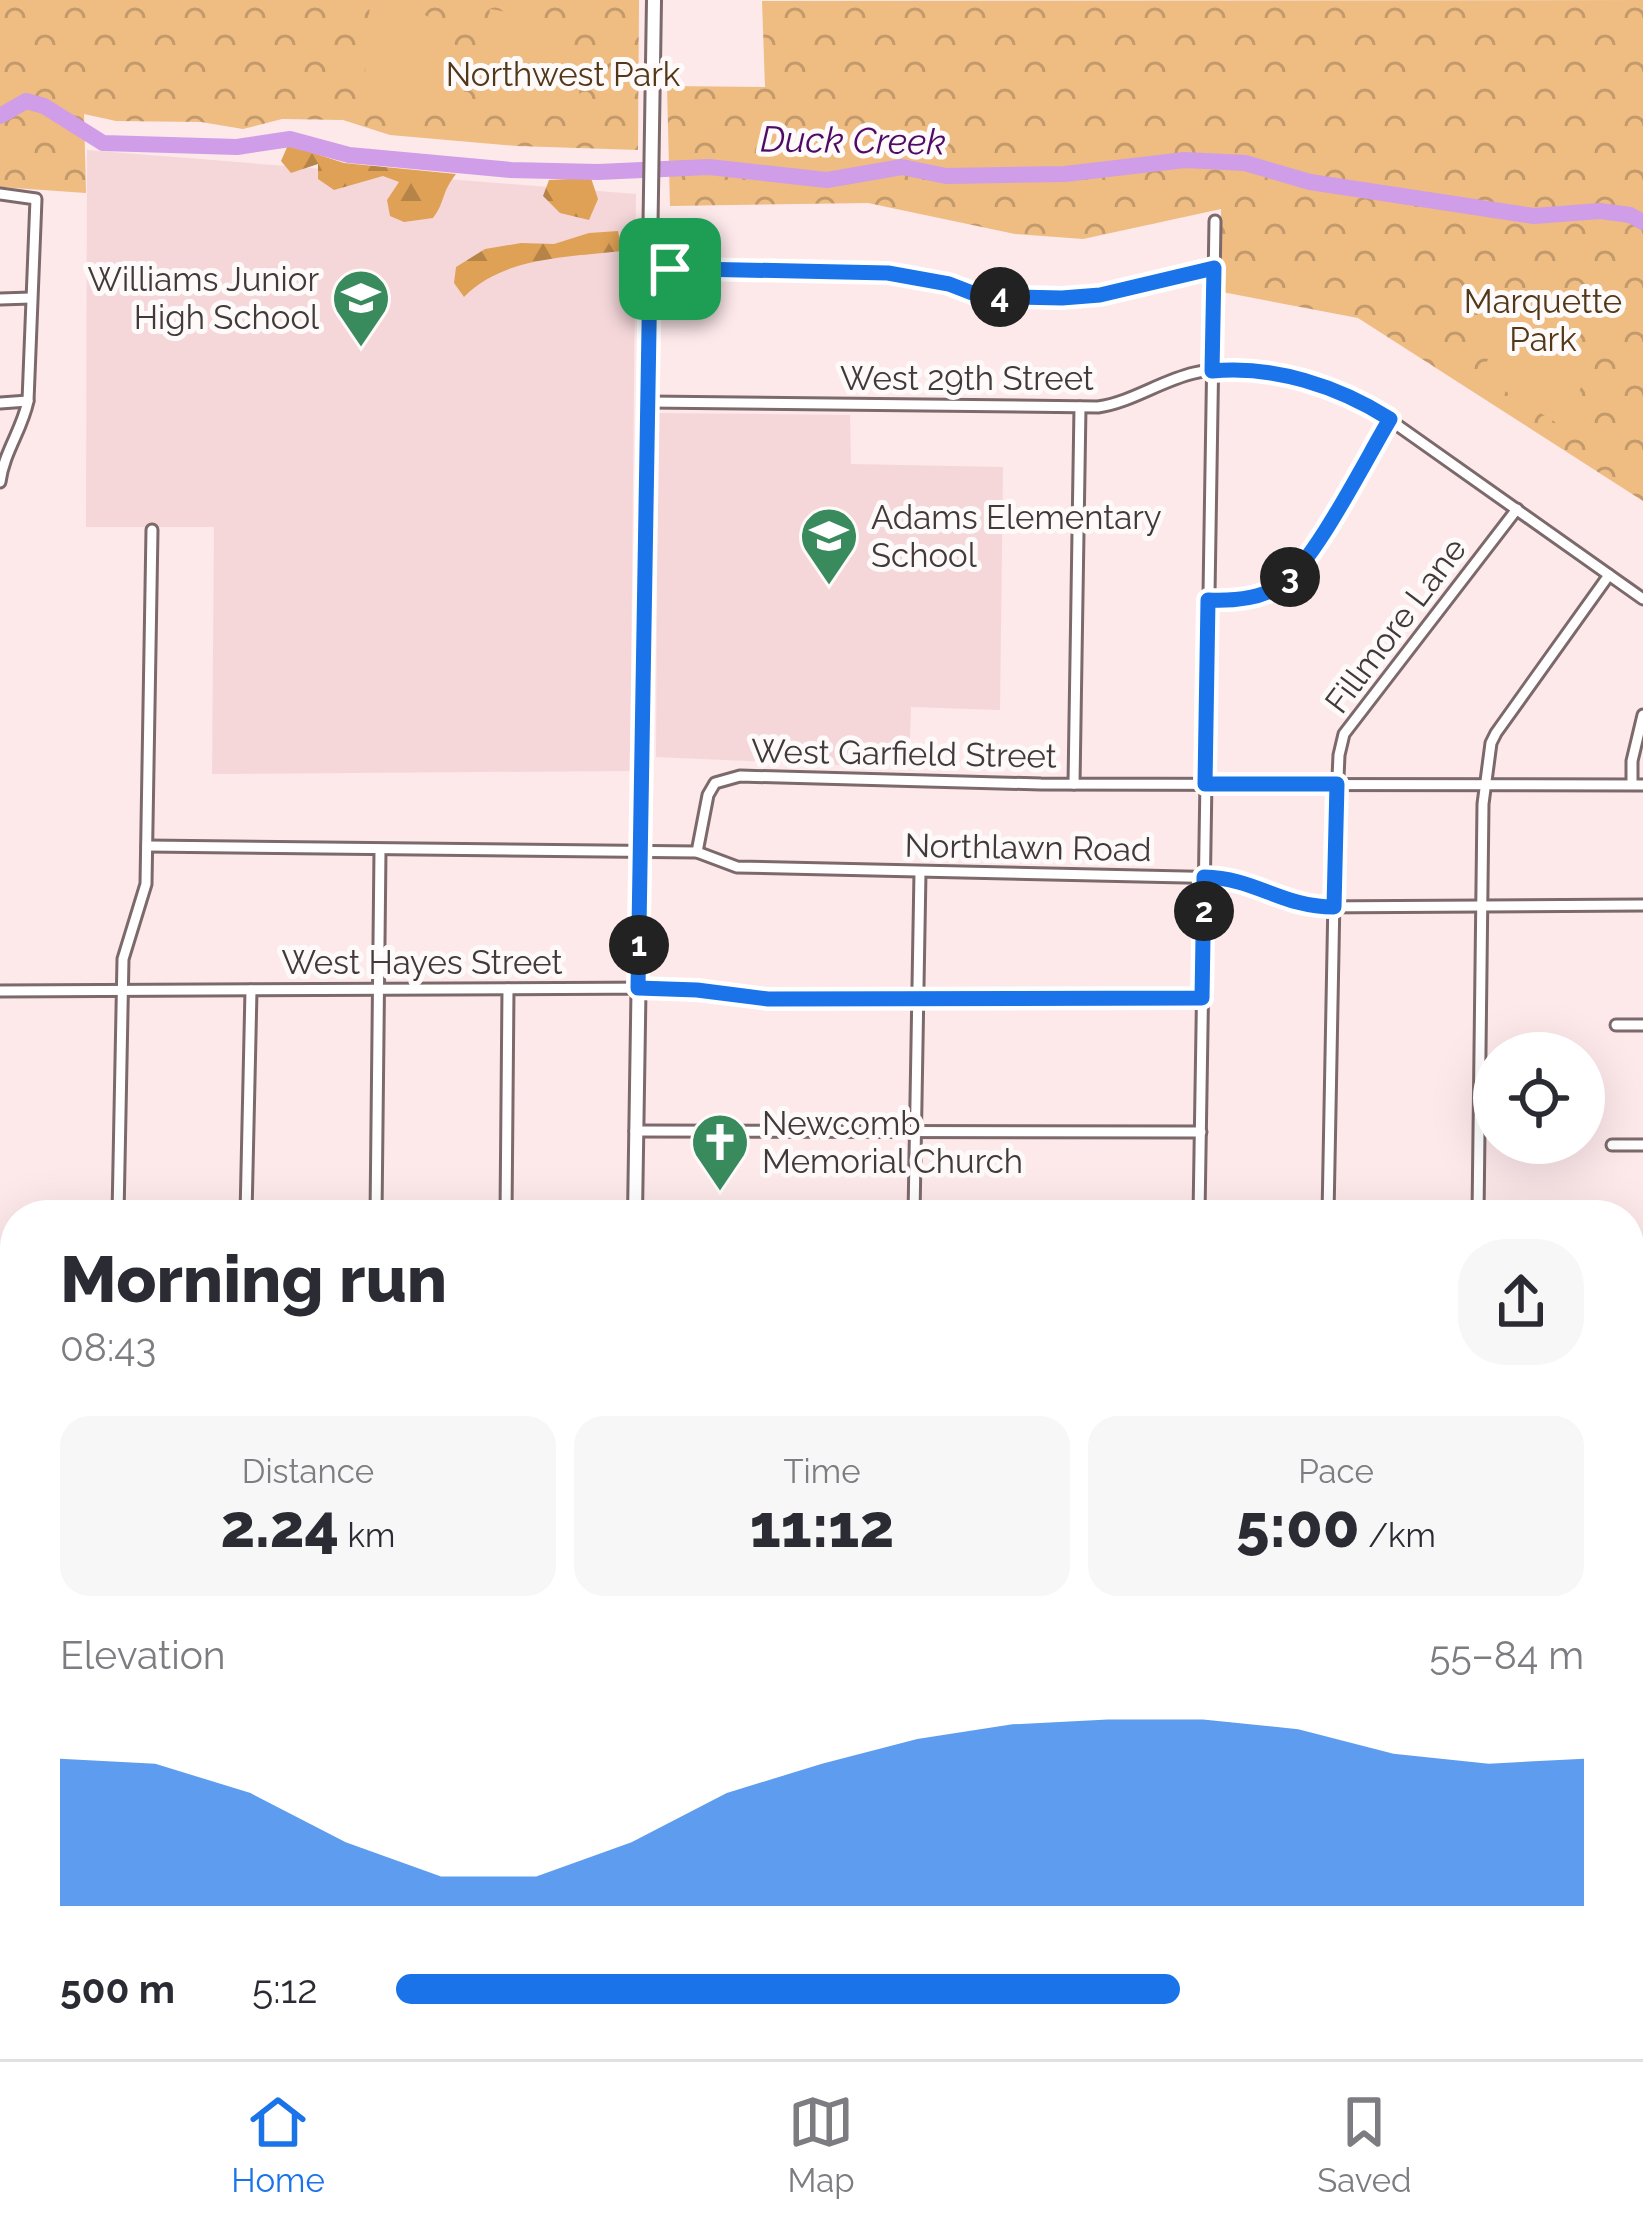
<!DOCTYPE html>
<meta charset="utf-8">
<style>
body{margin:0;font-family:Raleway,sans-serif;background:#f7f7f7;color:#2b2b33;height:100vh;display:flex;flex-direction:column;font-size:45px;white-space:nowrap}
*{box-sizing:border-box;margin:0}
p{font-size:39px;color:#7c7c81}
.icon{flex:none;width:66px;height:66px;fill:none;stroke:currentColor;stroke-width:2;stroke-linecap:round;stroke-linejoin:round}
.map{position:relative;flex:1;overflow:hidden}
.panel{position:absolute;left:0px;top:1200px;width:1644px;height:861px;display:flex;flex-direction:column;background:#fff;border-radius:48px 48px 0 0;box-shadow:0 12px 48px #0002}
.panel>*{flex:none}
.fabs{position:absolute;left:1473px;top:1032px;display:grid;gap:24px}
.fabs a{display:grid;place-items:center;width:132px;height:132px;border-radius:50%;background:#fff;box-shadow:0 12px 48px #0002;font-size:60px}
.pin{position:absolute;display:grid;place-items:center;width:102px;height:102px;color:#fff;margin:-51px;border-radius:24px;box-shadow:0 6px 18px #0006}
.km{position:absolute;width:60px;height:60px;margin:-30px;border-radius:50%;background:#222;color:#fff;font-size:33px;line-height:60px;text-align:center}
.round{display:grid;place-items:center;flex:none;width:126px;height:126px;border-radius:48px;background:#f7f7f7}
.headline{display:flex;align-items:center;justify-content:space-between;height:204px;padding:0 60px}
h1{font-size:66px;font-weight:800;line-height:90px}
.stats{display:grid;grid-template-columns:repeat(3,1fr);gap:18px;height:204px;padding:12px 60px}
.stats div{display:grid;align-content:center;border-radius:30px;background:#f7f7f7;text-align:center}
.stats b{font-size:60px;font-weight:800}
.stats small{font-size:33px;font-weight:400}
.stats p{font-size:33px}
.chart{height:336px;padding:24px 60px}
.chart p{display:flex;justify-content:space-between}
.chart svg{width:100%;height:216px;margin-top:12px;fill:#1a73e8;opacity:.7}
ul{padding:0 60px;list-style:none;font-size:39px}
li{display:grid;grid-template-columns:192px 144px 1fr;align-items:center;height:90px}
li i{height:30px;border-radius:15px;background:#1a73e8}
.dock{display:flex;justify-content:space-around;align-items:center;height:168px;border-top:3px solid #e1e1e2;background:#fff;font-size:33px;color:#7c7c81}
.dock a{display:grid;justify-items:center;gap:6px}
.dock .on{color:#1a73e8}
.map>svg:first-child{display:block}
.built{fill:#f5d7da}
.forest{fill:url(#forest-firs)}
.park{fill:url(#park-crowns)}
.pitch{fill:#efbc82}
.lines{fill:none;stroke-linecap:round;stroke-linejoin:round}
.river{stroke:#d09de8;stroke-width:16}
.minor-casing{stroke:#7c696b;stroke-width:15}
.major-casing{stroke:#7c696b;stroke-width:18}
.minor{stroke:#fff;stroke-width:9}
.major{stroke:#fff;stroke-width:12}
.route-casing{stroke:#fff;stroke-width:24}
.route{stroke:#1a73e8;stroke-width:15}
.labels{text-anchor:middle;stroke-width:10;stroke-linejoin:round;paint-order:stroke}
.park-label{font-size:33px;fill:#523818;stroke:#fefafa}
.poi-label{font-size:33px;fill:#41393a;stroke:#fefafa;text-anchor:start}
.street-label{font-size:33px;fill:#41393a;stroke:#fefafa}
.water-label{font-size:36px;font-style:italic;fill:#4f0a66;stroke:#fefafa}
</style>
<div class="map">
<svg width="1643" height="2059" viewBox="0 0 1643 2059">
<defs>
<pattern id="forest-firs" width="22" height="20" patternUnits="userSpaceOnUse" patternTransform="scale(3)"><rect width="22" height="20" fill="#dfa155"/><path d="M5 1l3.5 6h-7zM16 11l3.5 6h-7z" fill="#b68447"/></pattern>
<pattern id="park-crowns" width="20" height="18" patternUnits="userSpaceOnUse" patternTransform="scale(3)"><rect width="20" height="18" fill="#efbc82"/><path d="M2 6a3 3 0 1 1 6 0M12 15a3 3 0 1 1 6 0" fill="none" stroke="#c39a6b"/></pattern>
</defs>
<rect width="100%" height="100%" fill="#fde8ea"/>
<g class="built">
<polygon points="87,150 636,194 630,771 212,774 214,527 86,527"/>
<polygon points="658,413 850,415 851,464 1003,467 1000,710 911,707 909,768 656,757"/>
<rect x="1629" y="1273" width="14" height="551"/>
</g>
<g class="forest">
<path d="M288,145l56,18 112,11c-15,19 -11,29 -23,44l-29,4 -14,-6 -3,-16 12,-18 -16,-6 -49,14 -16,-11v-15l-27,9 -10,-12z"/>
<polygon points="591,178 598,199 589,220 560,213 543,196 549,180"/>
<path d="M618,231l4,20c-53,6 -120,6 -158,46l-10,-14 2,-16 29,-18 36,-6 33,1 35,-11z"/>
</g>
<g class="park">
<polygon points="0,0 639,0 638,150 517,146 390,135 343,120 282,119 243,129 201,122 116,121 84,114 86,193 0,187"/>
<polygon points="1643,0 1643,501 1358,318 1222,292 1221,209 1083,239 1015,234 868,203 670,206 667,86 765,87 762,1"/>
</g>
<g class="pitch">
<path d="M399,1c52,24 70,47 64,104l-86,-4 -13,-15 6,-83z"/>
<path d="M490,9c66,10 91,45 91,110l-92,-11 -11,-16z"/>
<path d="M1517,304c71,9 89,68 41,120l-74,-46 -1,-9z"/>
</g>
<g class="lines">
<polyline class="river" points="0,116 26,101 44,106 103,143 237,147 290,139 349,155 511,170 598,172 709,167 827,180 902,167 946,176 1065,174 1185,160 1245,163 1310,182 1534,216 1600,211 1630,215 1643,222"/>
<defs>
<g id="minor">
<path d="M0,194l36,5 -8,202c-6,29 -24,51 -28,81"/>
<polyline points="651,268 888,273 948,283 980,296 1062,298 1100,295 1214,268"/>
<polyline points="0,299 31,298"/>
<path d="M649,402l449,5c34,-5 62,-26 96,-34 59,-14 127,10 179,35l270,191"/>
<polyline points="0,403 28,401"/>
<path d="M1208,600c24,1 53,-1 73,-15 33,-23 85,-127 109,-166"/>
<polyline points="1074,784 1080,407"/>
<polyline points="1632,784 1632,761 1643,715"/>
<polyline points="147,846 697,852 737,867 1230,878 1313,907 1643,905"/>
<polyline points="697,852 708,795 715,783 740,776 1041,784 1643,785"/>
<polyline points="0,991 663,988 768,999 1202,998"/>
<polyline points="1616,1025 1643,1025"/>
<polyline points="635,1131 1201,1132"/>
<polyline points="1612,1145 1643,1145"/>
<polyline points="118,1215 123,959 146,884 152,530"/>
<polyline points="246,1215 251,990"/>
<polyline points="376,1215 380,851"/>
<polyline points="506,1215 508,989"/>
<polyline points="914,1215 920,872"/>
<polyline points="1199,1215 1215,221"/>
<polyline points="1328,1215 1335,845 1339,755 1344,734 1517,509"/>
<polyline points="1478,1215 1483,804 1491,743 1496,733 1609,575"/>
<polyline points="0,1557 15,1557"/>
<polyline points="1629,1828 1643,1828"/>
<polyline points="15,1942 15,1962"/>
<polyline points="1629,2016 1643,2016"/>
<polyline points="93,2046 106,2059"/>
<polyline points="461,2046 461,2059"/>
<polyline points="218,2059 220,2046"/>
<polyline points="901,2059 902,2046"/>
<polyline points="1185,2059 1185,2046"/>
<polyline points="1470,2059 1470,2046"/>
</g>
<g id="major">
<polyline points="635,1215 654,0"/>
<polyline points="1629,1268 1643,1268"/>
<polyline points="0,1271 15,1271"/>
<polyline points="0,1758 15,1774"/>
<polyline points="280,2046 293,2059"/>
<polyline points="626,2059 626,2046"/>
</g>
</defs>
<use href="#minor" class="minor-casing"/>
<use href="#major" class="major-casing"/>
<use href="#minor" class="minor"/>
<use href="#major" class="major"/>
</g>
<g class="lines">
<defs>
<path id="route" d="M650,268l238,5 61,11 31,12 82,2 38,-3 114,-27 -2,103c61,-6 126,15 178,48 -23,38 -76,144 -109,166 -20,14 -50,16 -73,15l-3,184h132l-3,123c-53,0 -78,-29 -130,-30l-2,121 -434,1 -71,-9 -59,-2z"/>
</defs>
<use href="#route" class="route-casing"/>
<use href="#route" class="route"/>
</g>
<defs>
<symbol id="school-pin" viewBox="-11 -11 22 30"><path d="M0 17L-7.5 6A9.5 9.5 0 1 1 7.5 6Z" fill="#398b5d" stroke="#fefafa"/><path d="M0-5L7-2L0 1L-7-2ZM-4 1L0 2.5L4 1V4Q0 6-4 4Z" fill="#fff"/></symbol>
<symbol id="church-pin" viewBox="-11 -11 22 30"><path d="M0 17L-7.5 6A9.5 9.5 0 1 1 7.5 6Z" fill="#398b5d" stroke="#fefafa"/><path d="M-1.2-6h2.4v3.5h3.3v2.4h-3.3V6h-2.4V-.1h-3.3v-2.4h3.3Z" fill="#fff"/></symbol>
</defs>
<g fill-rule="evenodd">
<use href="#school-pin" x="328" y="265" width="66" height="90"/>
<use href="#school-pin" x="796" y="503" width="66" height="90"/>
<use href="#church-pin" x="687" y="1109" width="66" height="90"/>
</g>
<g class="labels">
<g class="park-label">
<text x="563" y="86">Northwest Park</text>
<text x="1543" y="313">Marquette<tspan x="1543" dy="38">Park</tspan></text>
</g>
<g class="poi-label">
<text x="319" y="291" text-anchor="end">Williams Junior<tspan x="319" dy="38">High School</tspan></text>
<text x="871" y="529">Adams Elementary<tspan x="871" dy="38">School</tspan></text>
<text x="762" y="1135">Newcomb<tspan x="762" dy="38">Memorial Church</tspan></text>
</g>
<g class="street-label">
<text x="967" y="390">West 29th Street</text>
<text transform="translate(1395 625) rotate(-53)" y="12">Fillmore Lane</text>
<text transform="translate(904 753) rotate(1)" y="12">West Garfield Street</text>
<text transform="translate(1028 847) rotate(1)" y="12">Northlawn Road</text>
<text x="422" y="974">West Hayes Street</text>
</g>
<g class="water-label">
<text transform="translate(853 140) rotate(1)" y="13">Duck Creek</text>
</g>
</g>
</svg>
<div class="fabs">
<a><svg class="icon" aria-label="locate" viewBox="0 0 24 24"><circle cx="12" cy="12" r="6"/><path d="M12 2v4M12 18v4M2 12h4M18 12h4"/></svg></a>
</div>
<div class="pin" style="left:670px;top:269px;background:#1e9e55"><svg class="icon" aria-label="arrive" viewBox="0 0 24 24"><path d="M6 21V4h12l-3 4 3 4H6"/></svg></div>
<b class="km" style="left:639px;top:945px">1</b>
<b class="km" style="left:1204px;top:911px">2</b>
<b class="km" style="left:1290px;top:577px">3</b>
<b class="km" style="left:1000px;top:297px">4</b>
<section class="panel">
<div class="headline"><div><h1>Morning run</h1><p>08:43</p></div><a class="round"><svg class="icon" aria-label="share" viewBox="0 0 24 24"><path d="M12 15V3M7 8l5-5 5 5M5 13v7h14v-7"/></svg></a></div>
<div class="stats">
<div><p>Distance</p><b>2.24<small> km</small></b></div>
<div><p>Time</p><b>11:12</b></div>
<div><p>Pace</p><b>5:00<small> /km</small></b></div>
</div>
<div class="chart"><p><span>Elevation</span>55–84 m</p>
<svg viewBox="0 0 160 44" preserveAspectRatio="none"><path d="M0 44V14L10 15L20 21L30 31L40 38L50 38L60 31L70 21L80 15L90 10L100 7L110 6L120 6L130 8L140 13L150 15L160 14V44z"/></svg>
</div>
<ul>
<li><b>500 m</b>5:12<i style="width:66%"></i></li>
</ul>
</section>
</div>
<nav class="dock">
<a class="on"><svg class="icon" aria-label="home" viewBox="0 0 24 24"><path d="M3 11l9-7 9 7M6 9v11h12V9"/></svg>Home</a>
<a><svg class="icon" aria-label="map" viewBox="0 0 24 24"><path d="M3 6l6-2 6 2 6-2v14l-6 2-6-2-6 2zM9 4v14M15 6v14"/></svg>Map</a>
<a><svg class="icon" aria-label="saved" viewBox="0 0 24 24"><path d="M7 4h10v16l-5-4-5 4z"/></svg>Saved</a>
</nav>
